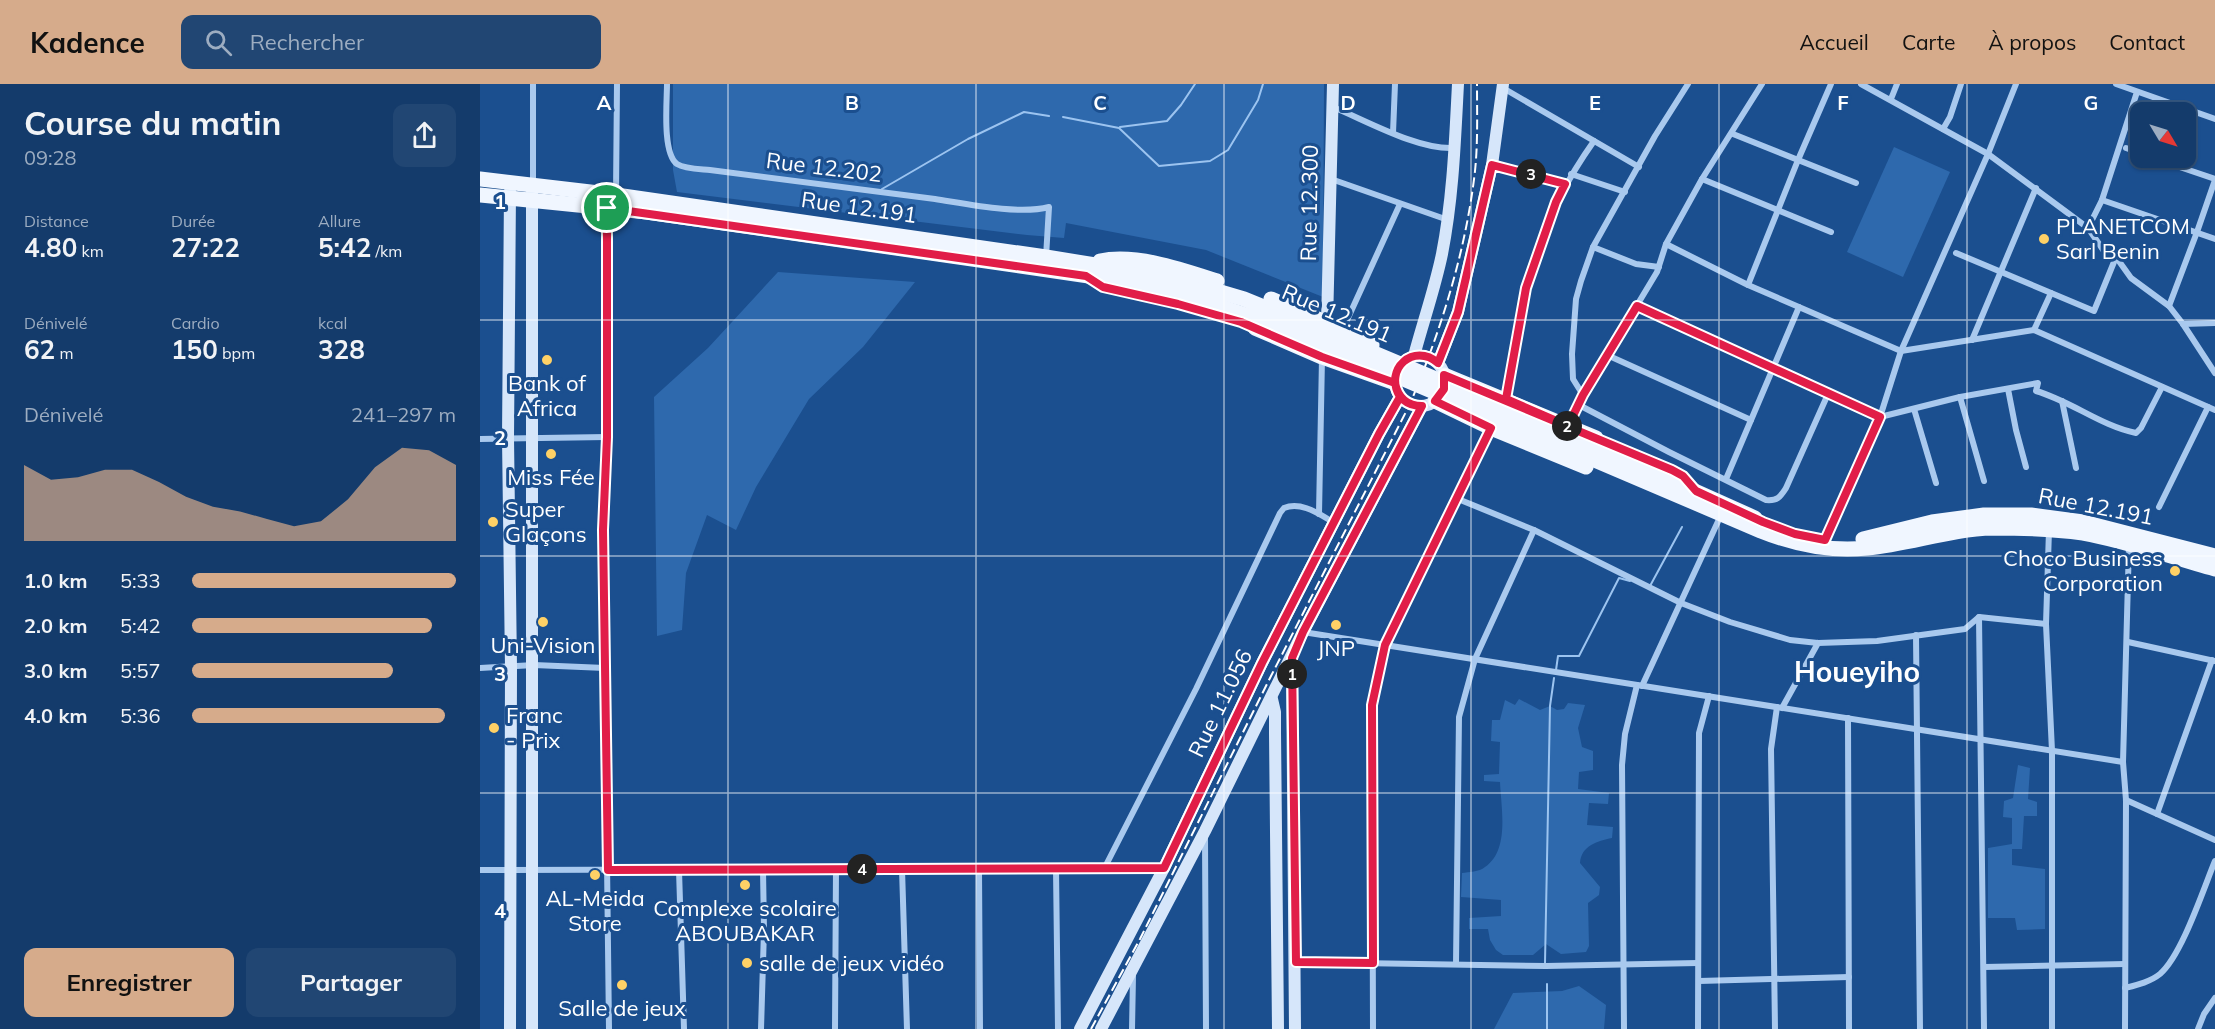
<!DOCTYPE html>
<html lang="fr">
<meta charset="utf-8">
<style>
body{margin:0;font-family:Mulish,sans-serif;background:#214673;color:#f1f3f6;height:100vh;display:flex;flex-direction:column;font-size:22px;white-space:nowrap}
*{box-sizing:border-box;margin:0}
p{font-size:20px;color:#9dadc1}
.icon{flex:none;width:33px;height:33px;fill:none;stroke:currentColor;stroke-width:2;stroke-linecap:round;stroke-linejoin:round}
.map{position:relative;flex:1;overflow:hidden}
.drawer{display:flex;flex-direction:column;background:#143b6b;width:480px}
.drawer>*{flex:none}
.needle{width:39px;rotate:128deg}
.fabs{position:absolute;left:1650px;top:18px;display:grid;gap:12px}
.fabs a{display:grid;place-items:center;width:66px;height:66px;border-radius:12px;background:#143b6b;box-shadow:0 2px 4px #0004,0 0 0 2px #33557e;font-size:30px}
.pin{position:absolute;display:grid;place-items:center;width:51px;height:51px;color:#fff;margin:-26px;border:3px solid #fff;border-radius:50%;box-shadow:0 2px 6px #0007}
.km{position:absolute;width:30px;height:30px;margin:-15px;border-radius:50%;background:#222;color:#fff;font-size:16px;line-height:30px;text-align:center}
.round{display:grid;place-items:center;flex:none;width:63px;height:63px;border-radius:12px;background:#214673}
.summary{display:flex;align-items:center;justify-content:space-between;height:102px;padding:0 24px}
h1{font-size:33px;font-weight:700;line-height:45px}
.figures{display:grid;grid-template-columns:repeat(3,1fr);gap:9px;height:102px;padding:6px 24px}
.figures div{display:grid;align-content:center}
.figures b{font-size:26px;font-weight:700}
.figures small{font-size:16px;font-weight:400}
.figures p{font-size:16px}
.chart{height:168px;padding:12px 24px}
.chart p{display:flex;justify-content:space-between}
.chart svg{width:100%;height:108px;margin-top:6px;fill:#d6ab8b;opacity:.7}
.action{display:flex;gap:12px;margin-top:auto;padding:12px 24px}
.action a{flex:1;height:69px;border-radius:12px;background:#d6ab8b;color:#111;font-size:24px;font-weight:700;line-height:69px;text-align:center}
.action a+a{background:#214673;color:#f1f3f6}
ul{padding:0 24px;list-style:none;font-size:20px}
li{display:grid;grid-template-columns:96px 72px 1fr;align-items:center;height:45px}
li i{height:15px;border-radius:8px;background:#d6ab8b}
header{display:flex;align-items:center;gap:36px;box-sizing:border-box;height:84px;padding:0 30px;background:#d6ab8b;color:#111}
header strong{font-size:28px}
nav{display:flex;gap:33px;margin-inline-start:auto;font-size:21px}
.search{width:420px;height:54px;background:#214673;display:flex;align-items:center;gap:15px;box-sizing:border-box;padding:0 21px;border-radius:12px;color:#9dadc1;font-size:22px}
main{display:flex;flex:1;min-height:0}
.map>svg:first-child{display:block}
.green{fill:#2e69ad}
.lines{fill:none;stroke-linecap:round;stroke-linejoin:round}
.stream{stroke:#9cc4f0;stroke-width:2}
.street{stroke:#a9c9ee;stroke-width:6}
.secondary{stroke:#d6e6fa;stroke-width:12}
.primary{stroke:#f0f6ff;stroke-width:15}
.rail{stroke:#fff;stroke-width:2;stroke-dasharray:10 4.5;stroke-linecap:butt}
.primary-bridge{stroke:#f0f6ff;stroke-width:15}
.route-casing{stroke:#fff;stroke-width:12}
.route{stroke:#e11d48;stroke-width:8}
.grid{fill:none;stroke:#fff;stroke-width:1.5;stroke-opacity:0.55}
.poi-dot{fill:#ffd166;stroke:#1b4f8f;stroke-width:2}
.labels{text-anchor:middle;stroke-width:6;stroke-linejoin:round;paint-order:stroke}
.street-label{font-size:22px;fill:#fff;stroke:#1b4f8f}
.poi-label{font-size:22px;fill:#fff;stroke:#1b4f8f}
.district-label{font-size:28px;font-weight:bold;fill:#fff;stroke:#1b4f8f}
.grid-label{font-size:20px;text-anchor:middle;font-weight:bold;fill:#fff;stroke:#1b4f8f;stroke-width:6;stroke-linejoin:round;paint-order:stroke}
</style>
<header>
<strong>Kadence</strong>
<div class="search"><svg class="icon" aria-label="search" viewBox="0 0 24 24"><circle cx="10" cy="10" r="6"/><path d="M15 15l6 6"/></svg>Rechercher</div>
<nav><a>Accueil</a><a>Carte</a><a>À propos</a><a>Contact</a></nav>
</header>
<main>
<section class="drawer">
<div class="summary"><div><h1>Course du matin</h1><p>09:28</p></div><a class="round"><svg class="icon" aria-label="share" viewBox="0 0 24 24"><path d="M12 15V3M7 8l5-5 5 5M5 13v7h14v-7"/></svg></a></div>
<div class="figures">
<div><p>Distance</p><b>4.80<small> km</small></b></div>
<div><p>Durée</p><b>27:22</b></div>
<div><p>Allure</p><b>5:42<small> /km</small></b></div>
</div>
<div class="figures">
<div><p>Dénivelé</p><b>62<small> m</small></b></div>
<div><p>Cardio</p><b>150<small> bpm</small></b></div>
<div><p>kcal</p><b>328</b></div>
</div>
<div class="chart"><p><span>Dénivelé</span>241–297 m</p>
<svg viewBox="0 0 160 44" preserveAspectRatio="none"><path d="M0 44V13L10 19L20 18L30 15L40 15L50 20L60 26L70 30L80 32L90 35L100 38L110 36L120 27L130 14L140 6L150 7L160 13V44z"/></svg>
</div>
<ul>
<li><b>1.0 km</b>5:33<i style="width:100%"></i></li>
<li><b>2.0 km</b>5:42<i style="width:91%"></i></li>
<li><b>3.0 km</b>5:57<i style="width:76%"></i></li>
<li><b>4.0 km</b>5:36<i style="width:96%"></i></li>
</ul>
<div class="action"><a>Enregistrer</a><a>Partager</a></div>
</section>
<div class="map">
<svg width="1735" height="945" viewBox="0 0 1735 945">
<rect width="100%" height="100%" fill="#1b4f8f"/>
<g class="green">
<polygon points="193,0 844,0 843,213 726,166 586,139 584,154 547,151 197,108 193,86"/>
<polygon points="1414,63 1470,88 1423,193 1367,168"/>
<polygon points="298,188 435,198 383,263 329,315 276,403 256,446 227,431 206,489 202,546 177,552 174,313 228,264"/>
<path d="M1039,615l21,11 10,-4 7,4 7,-1 4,-6 17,2 -7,23 4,19 11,4v19l-14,2 -1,17 31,4 -1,11 -19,-1 -2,22 26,2 -1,11c-15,3 -31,8 -32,25l20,24 -1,8 -11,8 1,43 -3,6 -25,2 -15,-10 -13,11h-30l-7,-5 -6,-10 -2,-11h-19v-11l32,-2v-16l-40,-3 1,-24c7,-1 17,-1 23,-6 25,-17 16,-59 15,-85l-16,-1v-6l15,-1 1,-32 -9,-1 1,-21h8l5,-20 10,5z"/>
<polygon points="1538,681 1550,684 1548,715 1557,718 1557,732 1544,732 1542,765 1532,765 1532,781 1565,785 1565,845 1537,846 1535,834 1508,834 1508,764 1532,760 1532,734 1523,733 1524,717 1533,714"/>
<polygon points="1099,902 1126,921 1124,945 1014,945 1033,909 1082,907"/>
</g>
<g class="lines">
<g class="stream">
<polyline points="583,33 639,44 679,82 730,77 748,66 778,16 783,0"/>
<polyline points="640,43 687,37 701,21 715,0"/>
<polyline points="402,105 488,55 544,28 569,32"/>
<polyline points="1170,502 1202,443"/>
<polyline points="1076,586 1078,572 1099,572 1139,494 1150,497"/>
<polyline points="1065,879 1070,622 1074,594"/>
<polyline points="1067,945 1067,900"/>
</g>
<g class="street">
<path d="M187,0c0,17 -5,69 10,80 8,5 24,5 33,6 75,10 150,20 225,29 32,5 84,16 114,8l-3,50"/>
<polyline points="1381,0 1508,70 1608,144 1626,170 1636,173 1651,194 1689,222 1703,240 1735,289"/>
<polyline points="1636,0 1735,35"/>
<polyline points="1023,4 1159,83"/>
<polyline points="1411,15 1417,0"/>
<path d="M853,23c34,14 85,43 121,41"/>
<polyline points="1463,45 1470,33 1481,0"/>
<polyline points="913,49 915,0"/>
<polyline points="1253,50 1376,99"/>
<polyline points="1646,64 1660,69"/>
<polyline points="1673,74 1735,95"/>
<polyline points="1012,81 1085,100"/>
<polyline points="1091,90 1145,108"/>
<polyline points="851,95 968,136"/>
<polyline points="1222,95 1351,148"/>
<polyline points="53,101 53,0"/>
<polyline points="136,110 137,0"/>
<polyline points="1622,116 1735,155"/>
<polyline points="127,124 127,353 123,445 129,945"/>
<polyline points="1608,144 1622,116 1657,8"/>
<polyline points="1186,160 1268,201 1421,267 1554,246 1735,326"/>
<polyline points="1113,163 1156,180 1179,183"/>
<polyline points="1476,169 1614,227 1636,173"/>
<polyline points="1268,201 1318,76 1351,0"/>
<path d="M1157,222l243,111 80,-20 78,-14 -2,8c35,10 65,35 100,42l5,-5 21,-41"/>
<polyline points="1689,222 1717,148 1735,96"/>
<polyline points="1703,240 1735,239"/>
<polyline points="863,245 920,120"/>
<polyline points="1554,246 1571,209"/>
<polyline points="1492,256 1556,104"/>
<polyline points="1127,271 1271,336"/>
<polyline points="1528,305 1536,346 1546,383"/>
<polyline points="1103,311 1093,295 1092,270 1096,215 1101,197 1113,163 1175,52 1208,0"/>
<polyline points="1480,313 1504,397"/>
<path d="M1026,314c7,-36 12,-72 20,-108 12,-54 36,-104 68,-149"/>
<polyline points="1582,317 1596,384"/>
<path d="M1099,321l90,47 97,48c12,1 14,-3 20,-12l42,-94"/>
<polyline points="1434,325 1456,399"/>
<polyline points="1088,342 1103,311 1177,188 1186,160 1222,95 1282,0"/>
<polyline points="0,355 127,353"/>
<polyline points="1246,395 1319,223"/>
<polyline points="978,415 1054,446 1201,519 1250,538 1310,556 1338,559 1397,557 1485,545 1499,533 1566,540"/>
<polyline points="1679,423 1728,323"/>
<polyline points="839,430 842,274"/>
<polyline points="1569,446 1566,540 1572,667 1572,945"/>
<polyline points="1345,456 1400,333 1421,267 1508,70 1536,0"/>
<polyline points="1499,533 1504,945"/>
<polyline points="823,548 1643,678"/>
<polyline points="1436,551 1440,945"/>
<polyline points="1648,558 1735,577"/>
<polyline points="0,584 54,581 125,584"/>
<polyline points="1162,602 1241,431"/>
<polyline points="1302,624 1338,559"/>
<polyline points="1368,634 1369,945"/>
<polyline points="1646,716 1735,756"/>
<polyline points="1677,730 1732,576"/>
<polyline points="725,753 726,945"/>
<polyline points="422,785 427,945"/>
<polyline points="499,785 500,945"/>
<polyline points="576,785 578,945"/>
<path d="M624,785l92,-180 84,-176 4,-5c17,-7 35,6 49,14"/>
<polyline points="0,786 683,784"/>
<polyline points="199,786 204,945"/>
<polyline points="816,878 1066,882 1218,879"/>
<polyline points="976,880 979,633 995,575 1054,446"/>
<polyline points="1504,883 1645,880"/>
<polyline points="1219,897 1369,893"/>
<path d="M1645,904c12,-3 25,-6 35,-14 22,-19 43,-84 55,-113"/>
<polyline points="281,945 284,846 283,786"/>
<polyline points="355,945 356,785"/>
<polyline points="652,945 653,892"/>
<polyline points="893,945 892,621 905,561 1011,345"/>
<polyline points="1144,945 1142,681 1145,650 1157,601"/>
<polyline points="1218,945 1219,649 1229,612"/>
<polyline points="1295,945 1291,665 1297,623"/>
<polyline points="1645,945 1646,716 1643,678 1649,460"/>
<polyline points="1718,945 1724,930 1735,914"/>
</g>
<g class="secondary">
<polyline points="30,107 28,354 31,583 30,945"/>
<polyline points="52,109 52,945"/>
<polyline points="847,239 853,0"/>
<circle cx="940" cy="297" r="25"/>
<path d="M934,272c9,-34 21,-68 28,-102 11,-56 13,-113 16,-170"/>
<polyline points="958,279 978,228 1012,81 1023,0"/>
<polyline points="812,577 815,945"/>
<polyline points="792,615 795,628 795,649 798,945"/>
<polyline points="600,945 684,784 782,579 899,350 920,313"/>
<polyline points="621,945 725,747 823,548 942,322"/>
</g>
<g class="primary">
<polyline points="0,95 136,111 566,173 659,188 720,202 764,215 801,230"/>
<polyline points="0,111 167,128 636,196 708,212 796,241"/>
<path d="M620,177c35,-8 83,9 117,20"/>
<polyline points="791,215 847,239 892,261"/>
<polyline points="775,244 842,273 915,299"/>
<polyline points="964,291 1116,354"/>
<polyline points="955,317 1011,344 1106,383"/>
<polyline points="1101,356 1275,434"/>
<path d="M1096,368l185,79c35,14 69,21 106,17 43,-4 83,-19 126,-20 30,0 60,1 90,5 45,8 88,24 132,36"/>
<polyline points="1383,455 1452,438 1504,431 1551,431 1603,438 1735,472"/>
</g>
<path class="rail" d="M611,945l49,-90 131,-263 139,-272c31,-74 56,-153 65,-233 3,-29 2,-58 2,-87"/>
<g class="primary-bridge">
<polyline points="801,230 1101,356"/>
<polyline points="796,241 1096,368"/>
</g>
</g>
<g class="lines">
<defs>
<path id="route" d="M127,124l479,68 17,11 75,17 63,18 81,35 73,26c3,15 12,23 27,23l-119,226 -11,26 4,304 77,1 -1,-258 13,-60 106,-217 -56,-27 9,-12v-14l228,95 11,6 13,15 67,31 32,12 30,6 55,-123 -243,-111 -54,89 -15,31 -62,-27 20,-111 30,-86 9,-18 -73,-19 -34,147 -20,51c-24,-21 -55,6 -38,34l-21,37 -117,229 -98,205 -556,2 -5,-340 4,-93v-229"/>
</defs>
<use href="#route" class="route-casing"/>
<use href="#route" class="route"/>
</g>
<path class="grid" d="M248,0v945M496,0v945M744,0v945M991,0v945M1239,0v945M1487,0v945M0,236h1735M0,472h1735M0,709h1735"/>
<g class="poi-dot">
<circle cx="1564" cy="155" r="6"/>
<circle cx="67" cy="276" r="6"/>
<circle cx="71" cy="370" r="6"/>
<circle cx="13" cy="438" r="6"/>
<circle cx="1695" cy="487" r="6"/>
<circle cx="63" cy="538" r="6"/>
<circle cx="856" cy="541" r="6"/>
<circle cx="14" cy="644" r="6"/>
<circle cx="115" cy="791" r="6"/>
<circle cx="265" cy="801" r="6"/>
<circle cx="267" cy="879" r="6"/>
<circle cx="142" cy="901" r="6"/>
</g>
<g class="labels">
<g class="street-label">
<text transform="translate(344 83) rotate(7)" y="8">Rue 12.202</text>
<text transform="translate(829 119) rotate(-89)" y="8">Rue 12.300</text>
<text transform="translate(379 123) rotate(8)" y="8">Rue 12.191</text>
<text transform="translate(857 229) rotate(23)" y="8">Rue 12.191</text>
<text transform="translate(1616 422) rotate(11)" y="8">Rue 12.191</text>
<text transform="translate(740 619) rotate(-64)" y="8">Rue 11.056</text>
</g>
<g class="poi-label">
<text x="1576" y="150" text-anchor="start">PLANETCOM<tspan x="1576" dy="25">Sarl Benin</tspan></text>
<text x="67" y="307">Bank of<tspan x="67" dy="25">Africa</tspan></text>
<text x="71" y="401">Miss Fée</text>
<text x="25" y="433" text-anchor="start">Super<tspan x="25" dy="25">Glaçons</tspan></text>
<text x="1683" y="482" text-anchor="end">Choco Business<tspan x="1683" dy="25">Corporation</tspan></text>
<text x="63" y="569">Uni-Vision</text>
<text x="856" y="572">JNP</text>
<text x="26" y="639" text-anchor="start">Franc<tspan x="26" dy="25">- Prix</tspan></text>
<text x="115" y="822">AL-Meida<tspan x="115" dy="25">Store</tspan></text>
<text x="265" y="832">Complexe scolaire<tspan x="265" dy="25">ABOUBAKAR</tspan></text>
<text x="279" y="887" text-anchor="start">salle de jeux vidéo</text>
<text x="142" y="932">Salle de jeux</text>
</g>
<g class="district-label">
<text x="1377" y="598">Houeyiho</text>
</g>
</g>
<g class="grid-label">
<text x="124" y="26">A</text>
<text x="372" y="26">B</text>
<text x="620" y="26">C</text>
<text x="868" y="26">D</text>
<text x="1115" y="26">E</text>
<text x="1363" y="26">F</text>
<text x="1611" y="26">G</text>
<text x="20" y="125">1</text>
<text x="20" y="361">2</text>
<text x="20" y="597">3</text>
<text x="20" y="834">4</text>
</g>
</svg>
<div class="fabs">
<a><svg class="needle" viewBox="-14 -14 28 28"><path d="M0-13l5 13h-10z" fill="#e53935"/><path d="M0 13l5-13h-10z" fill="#9dadc1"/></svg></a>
</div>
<div class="pin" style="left:127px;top:124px;background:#1e9e55"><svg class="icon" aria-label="arrive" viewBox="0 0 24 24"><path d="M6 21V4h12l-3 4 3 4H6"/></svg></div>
<b class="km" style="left:812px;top:590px">1</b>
<b class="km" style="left:1087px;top:342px">2</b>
<b class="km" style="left:1051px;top:90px">3</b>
<b class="km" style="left:382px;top:785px">4</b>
</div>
</main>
